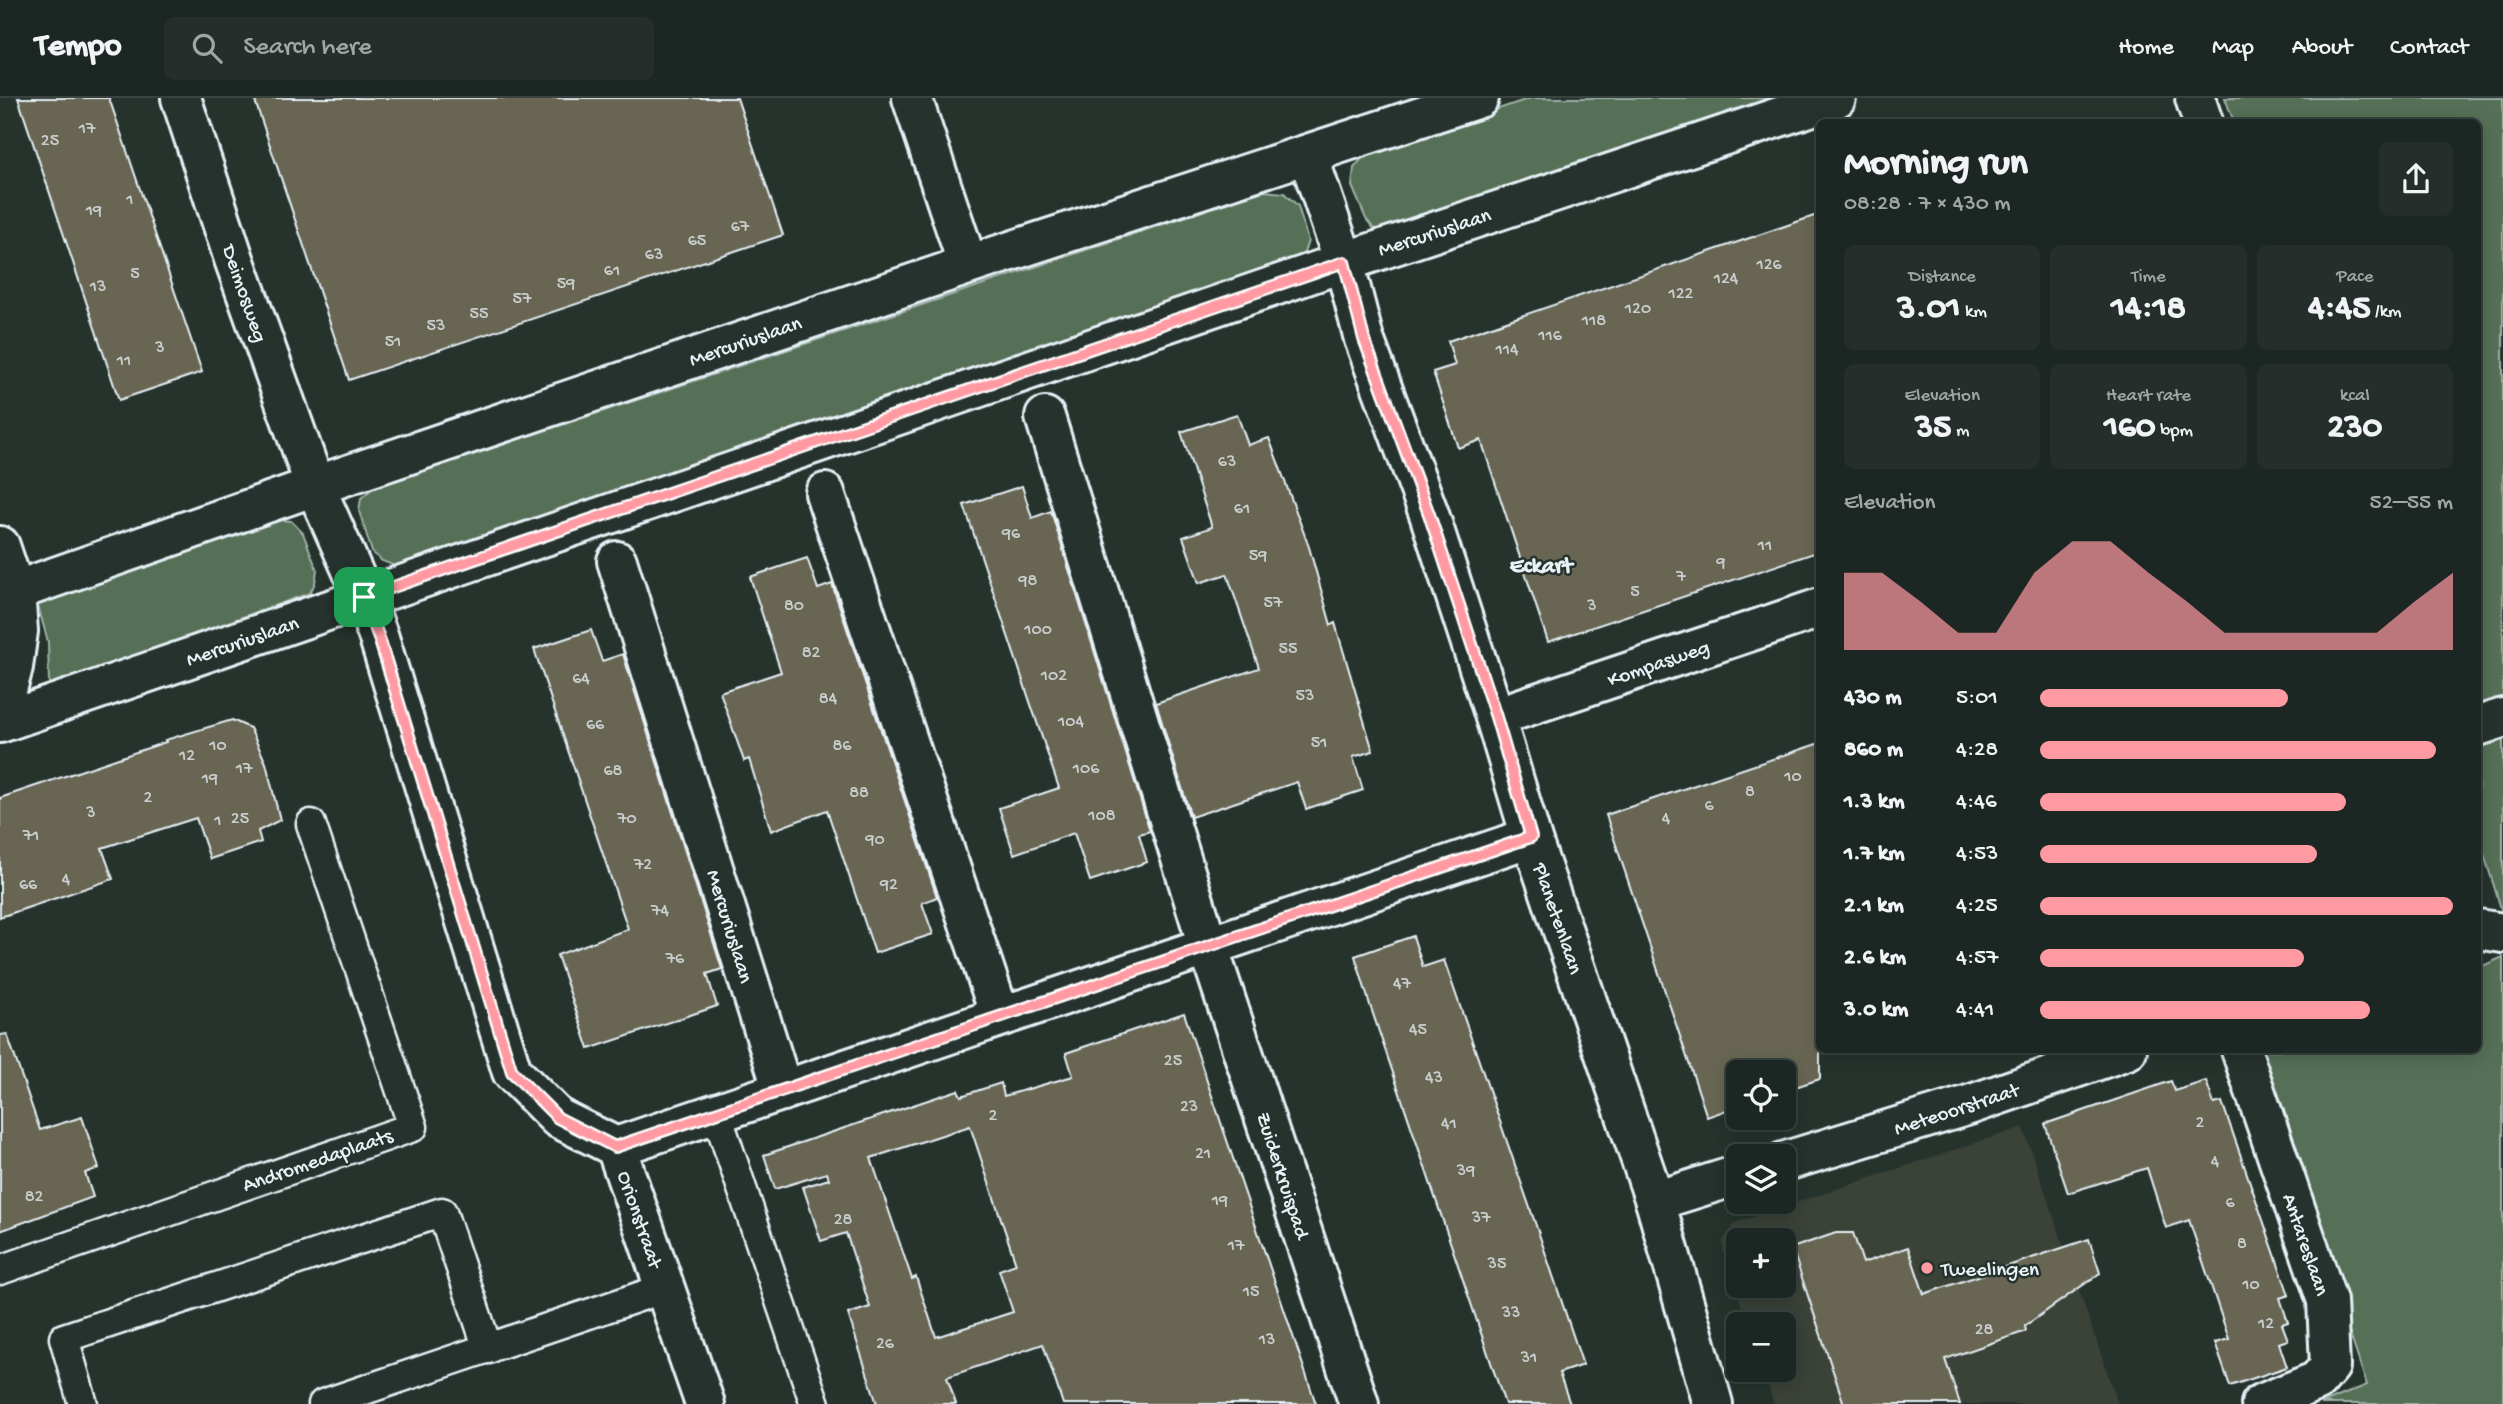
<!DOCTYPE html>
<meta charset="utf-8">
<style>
body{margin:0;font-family:"Gochi Hand",sans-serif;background:#252e2a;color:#f1f3f6;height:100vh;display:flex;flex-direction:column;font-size:26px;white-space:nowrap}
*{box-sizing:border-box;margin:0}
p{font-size:23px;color:#a0a5a5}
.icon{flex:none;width:38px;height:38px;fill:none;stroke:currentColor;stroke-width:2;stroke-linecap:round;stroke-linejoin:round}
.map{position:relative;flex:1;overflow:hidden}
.sheet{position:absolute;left:1816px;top:21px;width:665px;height:934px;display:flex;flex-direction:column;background:#1c2622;border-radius:10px;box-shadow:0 4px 18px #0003,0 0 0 2px #3a4340}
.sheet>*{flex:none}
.controls{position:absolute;left:1726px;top:962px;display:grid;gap:14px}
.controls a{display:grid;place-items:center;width:70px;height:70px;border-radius:10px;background:#1c2622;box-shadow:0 4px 18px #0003,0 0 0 2px #3a4340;font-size:35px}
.pin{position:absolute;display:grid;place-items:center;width:60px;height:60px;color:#fff;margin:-30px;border-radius:14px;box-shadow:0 4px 10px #0006}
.round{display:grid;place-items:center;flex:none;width:74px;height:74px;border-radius:10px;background:#252e2a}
.overview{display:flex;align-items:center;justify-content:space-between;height:119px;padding:0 28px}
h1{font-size:38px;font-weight:700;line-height:52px}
.stats{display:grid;grid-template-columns:repeat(3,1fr);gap:10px;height:119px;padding:7px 28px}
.stats div{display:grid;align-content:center;border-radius:10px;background:#252e2a;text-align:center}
.stats b{font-size:35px;font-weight:700}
.stats small{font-size:19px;font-weight:400}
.stats p{font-size:19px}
.chart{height:196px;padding:14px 28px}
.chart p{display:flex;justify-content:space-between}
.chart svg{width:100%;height:126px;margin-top:7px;fill:#ff9aa2;opacity:.7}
ul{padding:0 28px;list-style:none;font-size:23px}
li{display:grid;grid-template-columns:112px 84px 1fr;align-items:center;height:52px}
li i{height:18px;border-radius:9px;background:#ff9aa2}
header{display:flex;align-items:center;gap:42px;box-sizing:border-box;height:98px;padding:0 35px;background:#1c2622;border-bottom:2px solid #3a4340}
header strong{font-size:33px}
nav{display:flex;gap:38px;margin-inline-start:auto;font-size:24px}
.search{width:490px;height:63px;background:#252e2a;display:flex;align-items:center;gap:18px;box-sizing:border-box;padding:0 24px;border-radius:10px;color:#a0a5a5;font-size:26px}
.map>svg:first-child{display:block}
.built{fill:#3a4238;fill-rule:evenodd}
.green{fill:#547057;stroke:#9eb0a8;stroke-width:2}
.building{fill:#686652;stroke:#e8f1f8;stroke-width:2;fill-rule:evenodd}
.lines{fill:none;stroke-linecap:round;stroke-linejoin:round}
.lane-casing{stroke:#e8f1f8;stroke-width:33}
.street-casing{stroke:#e8f1f8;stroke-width:44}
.secondary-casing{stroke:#e8f1f8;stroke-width:44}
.lane{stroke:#26332d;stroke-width:28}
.street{stroke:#26332d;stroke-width:38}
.secondary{stroke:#26332d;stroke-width:38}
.route-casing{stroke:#fff;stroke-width:14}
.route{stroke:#ff9aa2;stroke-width:9}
.poi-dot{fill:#ff9aa2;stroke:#26332d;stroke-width:2.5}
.labels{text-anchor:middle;stroke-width:5;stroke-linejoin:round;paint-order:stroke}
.number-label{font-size:18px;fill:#c8cece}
.street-label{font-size:21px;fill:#e8f1f8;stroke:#26332d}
.poi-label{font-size:21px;fill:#e8f1f8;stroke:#26332d;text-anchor:start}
.neighbourhood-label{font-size:23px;font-weight:bold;fill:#e8f1f8;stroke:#26332d}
</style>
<header>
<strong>Tempo</strong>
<div class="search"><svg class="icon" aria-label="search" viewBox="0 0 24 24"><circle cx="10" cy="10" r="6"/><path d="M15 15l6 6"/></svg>Search here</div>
<nav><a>Home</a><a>Map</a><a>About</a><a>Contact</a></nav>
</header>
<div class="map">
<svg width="2503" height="1306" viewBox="0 0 2503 1306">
<rect width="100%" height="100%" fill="#26332d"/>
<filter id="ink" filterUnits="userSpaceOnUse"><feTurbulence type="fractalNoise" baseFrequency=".0143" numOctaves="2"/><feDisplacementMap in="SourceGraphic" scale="14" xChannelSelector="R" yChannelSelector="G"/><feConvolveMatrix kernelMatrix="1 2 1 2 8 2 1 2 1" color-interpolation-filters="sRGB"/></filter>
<g filter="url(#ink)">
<path class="built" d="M2023,1029l95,277h-344l-11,-34h20v-45h-35l-25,-75v-9l12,-18zM1738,1143h45v45h-45z"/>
<g class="green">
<polygon points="1531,0 1792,0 1389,136 1375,132 1366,121 1352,88 1354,70 1363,59 1391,47"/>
<polygon points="2225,0 2503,0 2503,817 2478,737 2478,24 2234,24"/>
<polygon points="1263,93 1284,95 1298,108 1308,143 1301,163 727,360 395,468 382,463 372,454 359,413 361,400 373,390"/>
<polygon points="279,422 291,423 303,435 317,472 315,485 310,495 49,587 48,544 36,500"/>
<polygon points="2503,859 2503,1306 2321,1306 2367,1287 2255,952 2478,952 2478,870"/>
</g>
<g class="building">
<polygon points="18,0 109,0 202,274 119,302"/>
<polygon points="254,0 737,0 783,137 349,282"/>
<polygon points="1820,116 1820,453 1548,544 1481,342 1458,350 1433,274 1455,267 1448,243"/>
<polygon points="1237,316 1248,347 1269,340 1309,449 1331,527 1335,525 1373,653 1353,659 1363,692 1306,711 1297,684 1191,719 1156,605 1259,570 1227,476 1199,485 1183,439 1212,429 1181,334"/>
<polygon points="1022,388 1032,420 1051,413 1150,733 1139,736 1147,764 1090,783 1074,735 1014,756 999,710 1059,690 964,407"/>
<polygon points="807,460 818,491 832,486 937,799 922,805 933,836 875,855 827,712 771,733 749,661 744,663 720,594 781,574 750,479"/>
<polygon points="591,532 602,563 623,556 722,871 707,876 717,908 589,951 557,857 628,831 534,551"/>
<polygon points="232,622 250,630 266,665 280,722 258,733 261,744 210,761 196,720 102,750 113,781 0,819 0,700 166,644 165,642"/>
<polygon points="1820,645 1820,981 1783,993 1783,975 1738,975 1738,1008 1707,1019 1606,717"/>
<polygon points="1413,838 1423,869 1444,862 1540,1139 1583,1267 1559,1275 1570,1306 1505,1306 1370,907 1355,858"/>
<path d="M1184,915l132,391h-253l-20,-60 -96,33 9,27h-79l-29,-90 22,-7 -24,-74 -25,8 -18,-54 26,-8 -2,-6 -52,16 -11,-34 194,-65 3,6 40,-13 3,13 69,-20 -7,-23zM970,1028l46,138 -17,6 14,42 -77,25 -20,-60 -4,2 -41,-121z"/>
<polygon points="7,936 40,1032 82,1019 99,1070 85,1075 93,1099 0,1133 0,937"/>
<polygon points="2171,983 2175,993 2206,983 2214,1006 2222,1004 2289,1197 2280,1200 2288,1224 2282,1226 2288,1242 2279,1245 2287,1269 2230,1288 2215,1245 2229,1241 2189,1122 2166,1130 2147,1070 2068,1095 2045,1026"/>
<polygon points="1836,1135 1853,1135 1863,1165 1908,1149 1924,1196 2089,1141 2100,1175 2025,1228 2026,1233 1945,1261 1960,1306 1844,1306 1792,1150"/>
</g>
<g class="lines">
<defs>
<g id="lane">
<polyline points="716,1014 815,1306"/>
<polyline points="0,1172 413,1029 311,726"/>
<polyline points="83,1306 64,1240 442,1114 488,1251"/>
<polyline points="323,1306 665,1190"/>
</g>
<g id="street">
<polyline points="181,0 234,161 315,388 364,499 379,540 512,974 558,1020 616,1049 705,1306"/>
<polyline points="912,0 968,167"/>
<polyline points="2195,0 2203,24"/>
<polyline points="1308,57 1344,164 1364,241 1429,416 1495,619 1531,739 1655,1103 1713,1306"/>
<polyline points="1045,319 1208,848 1359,1306"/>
<polyline points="825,395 1000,918"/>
<polyline points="617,463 783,993"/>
<polyline points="0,619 13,569 18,533 15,493"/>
<polyline points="1495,619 1820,510"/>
<polyline points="2478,628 2503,620"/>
<polyline points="2478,831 2503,835"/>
<polyline points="2241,952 2327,1203 2330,1268 2317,1283 2261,1306"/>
<polyline points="616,1049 1531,739"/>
<polyline points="1783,1064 1969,1007 2127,952"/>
<polyline points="1655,1103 1738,1077"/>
</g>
<g id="secondary">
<polyline points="0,448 15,493 315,388 968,167 1479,0"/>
<polyline points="0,625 1344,164 1836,0"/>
</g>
</defs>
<use href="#lane" class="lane-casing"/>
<use href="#street" class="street-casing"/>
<use href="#secondary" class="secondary-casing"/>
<use href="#lane" class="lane"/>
<use href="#street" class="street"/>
<use href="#secondary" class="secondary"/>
</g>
</g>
<g class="lines" filter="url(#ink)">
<defs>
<polygon id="route" points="1344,164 1364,241 1429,416 1496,619 1531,739 615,1049 558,1020 512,974 379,540 364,499"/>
</defs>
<use href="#route" class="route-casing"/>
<use href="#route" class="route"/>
</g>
<circle class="poi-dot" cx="1927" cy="1170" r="7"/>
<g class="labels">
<g class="number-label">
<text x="87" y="35">17</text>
<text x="50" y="47">25</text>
<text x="130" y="106">1</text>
<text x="94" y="117">19</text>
<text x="740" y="133">67</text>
<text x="697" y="147">65</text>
<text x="654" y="161">63</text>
<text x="1769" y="171">126</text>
<text x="612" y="177">61</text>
<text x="135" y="180">5</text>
<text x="1726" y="185">124</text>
<text x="566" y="190">59</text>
<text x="98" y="193">13</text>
<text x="1681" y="200">122</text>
<text x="522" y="205">57</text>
<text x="1638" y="215">120</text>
<text x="479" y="220">55</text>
<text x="1594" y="227">118</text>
<text x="436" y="232">53</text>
<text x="1550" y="242">116</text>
<text x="393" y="248">51</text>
<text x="160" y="254">3</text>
<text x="1507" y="256">114</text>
<text x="124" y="267">11</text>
<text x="1227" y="368">63</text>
<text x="1242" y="415">61</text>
<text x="1011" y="440">96</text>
<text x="1765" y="452">11</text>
<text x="1258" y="462">59</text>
<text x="1721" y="469">9</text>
<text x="1681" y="483">7</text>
<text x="1028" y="487">98</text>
<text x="1635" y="498">5</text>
<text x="1273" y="509">57</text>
<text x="794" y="512">80</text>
<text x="1592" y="512">3</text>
<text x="1038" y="536">100</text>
<text x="1288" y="555">55</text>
<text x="811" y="559">82</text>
<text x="1054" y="582">102</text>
<text x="581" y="585">64</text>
<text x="1305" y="602">53</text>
<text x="828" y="605">84</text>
<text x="1071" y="628">104</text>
<text x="595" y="631">66</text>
<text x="1319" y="649">51</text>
<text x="218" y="652">10</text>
<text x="842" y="652">86</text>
<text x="187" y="662">12</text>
<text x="244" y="675">17</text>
<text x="1086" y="675">106</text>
<text x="613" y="677">68</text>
<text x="1793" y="683">10</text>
<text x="210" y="685">19</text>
<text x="1750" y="698">8</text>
<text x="859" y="699">88</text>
<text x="148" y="704">2</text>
<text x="1709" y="712">6</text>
<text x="91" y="719">3</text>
<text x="1102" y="722">108</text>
<text x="240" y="725">25</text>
<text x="627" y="725">70</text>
<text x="1666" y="725">4</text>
<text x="218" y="727">1</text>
<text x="31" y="742">71</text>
<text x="875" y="746">90</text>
<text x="643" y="771">72</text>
<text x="66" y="786">4</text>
<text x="28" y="791">66</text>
<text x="889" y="791">92</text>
<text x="660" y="817">74</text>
<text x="675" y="865">76</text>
<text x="1402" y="890">47</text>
<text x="1418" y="936">45</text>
<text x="1173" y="967">25</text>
<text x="1434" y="984">43</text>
<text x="1189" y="1013">23</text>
<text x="993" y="1022">2</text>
<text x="2200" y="1029">2</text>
<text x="1449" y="1030">41</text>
<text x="1203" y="1060">21</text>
<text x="2215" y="1068">4</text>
<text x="1466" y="1077">39</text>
<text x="34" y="1103">82</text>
<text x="1220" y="1107">19</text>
<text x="2230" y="1109">6</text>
<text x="1481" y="1124">37</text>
<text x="843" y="1126">28</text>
<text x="2242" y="1150">8</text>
<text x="1236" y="1152">17</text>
<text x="1497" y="1170">35</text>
<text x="2251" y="1191">10</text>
<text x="1251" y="1198">15</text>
<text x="1511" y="1219">33</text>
<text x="2266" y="1230">12</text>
<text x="1984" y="1236">28</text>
<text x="1267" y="1246">13</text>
<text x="885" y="1250">26</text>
<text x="1529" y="1264">31</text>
</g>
<g class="street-label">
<text transform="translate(1434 133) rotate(-18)" y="7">Mercuriuslaan</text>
<text transform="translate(246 195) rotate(71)" y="7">Deimosweg</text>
<text transform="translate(745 242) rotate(-19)" y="7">Mercuriuslaan</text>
<text transform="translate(242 542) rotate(-19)" y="7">Mercuriuslaan</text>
<text transform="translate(1658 564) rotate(-19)" y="7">Kompasweg</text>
<text transform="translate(1559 820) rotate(71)" y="7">Planetenlaan</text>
<text transform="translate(731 828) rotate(73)" y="7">Mercuriuslaan</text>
<text transform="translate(1956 1010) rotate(-18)" y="7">Meteoorstraat</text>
<text transform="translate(317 1061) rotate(-19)" y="7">Andromedaplaats</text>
<text transform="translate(1284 1077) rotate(72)" y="7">Zuiderkruispad</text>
<text transform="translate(641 1121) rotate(71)" y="7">Orionstraat</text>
<text transform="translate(2307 1146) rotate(71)" y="7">Antareslaan</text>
</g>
<g class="poi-label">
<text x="1941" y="1177">Tweelingen</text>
</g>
<g class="neighbourhood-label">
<text x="1541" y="474">Eckart</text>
</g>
</g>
</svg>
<div class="controls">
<a><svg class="icon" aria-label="locate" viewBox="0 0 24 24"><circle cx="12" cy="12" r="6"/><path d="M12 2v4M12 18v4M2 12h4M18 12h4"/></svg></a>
<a><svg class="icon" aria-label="layers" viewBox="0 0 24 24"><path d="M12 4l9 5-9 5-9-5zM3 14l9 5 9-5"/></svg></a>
<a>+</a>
<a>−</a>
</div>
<div class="pin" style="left:364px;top:499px;background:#1e9e55"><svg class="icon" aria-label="arrive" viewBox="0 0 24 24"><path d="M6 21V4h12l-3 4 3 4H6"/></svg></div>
<section class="sheet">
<div class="overview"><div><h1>Morning run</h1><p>08:28 · 7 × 430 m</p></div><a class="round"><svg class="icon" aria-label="share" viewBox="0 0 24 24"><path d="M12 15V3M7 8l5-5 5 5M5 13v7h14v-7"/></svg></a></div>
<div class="stats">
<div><p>Distance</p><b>3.01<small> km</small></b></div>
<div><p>Time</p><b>14:18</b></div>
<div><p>Pace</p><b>4:45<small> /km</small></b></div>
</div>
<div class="stats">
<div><p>Elevation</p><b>35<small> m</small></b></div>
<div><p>Heart rate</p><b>160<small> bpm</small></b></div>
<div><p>kcal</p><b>230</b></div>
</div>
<div class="chart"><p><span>Elevation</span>52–55 m</p>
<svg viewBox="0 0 160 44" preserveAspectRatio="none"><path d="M0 44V17L10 17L20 27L30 38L40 38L50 17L60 6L70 6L80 17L90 27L100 38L110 38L120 38L130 38L140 38L150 27L160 17V44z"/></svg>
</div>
<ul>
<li><b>430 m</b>5:01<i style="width:60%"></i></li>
<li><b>860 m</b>4:28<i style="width:96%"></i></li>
<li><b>1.3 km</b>4:46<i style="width:74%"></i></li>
<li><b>1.7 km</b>4:53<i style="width:67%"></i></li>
<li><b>2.1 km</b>4:25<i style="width:100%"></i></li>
<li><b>2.6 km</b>4:57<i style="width:64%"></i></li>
<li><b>3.0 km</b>4:41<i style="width:80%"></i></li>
</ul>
</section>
</div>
